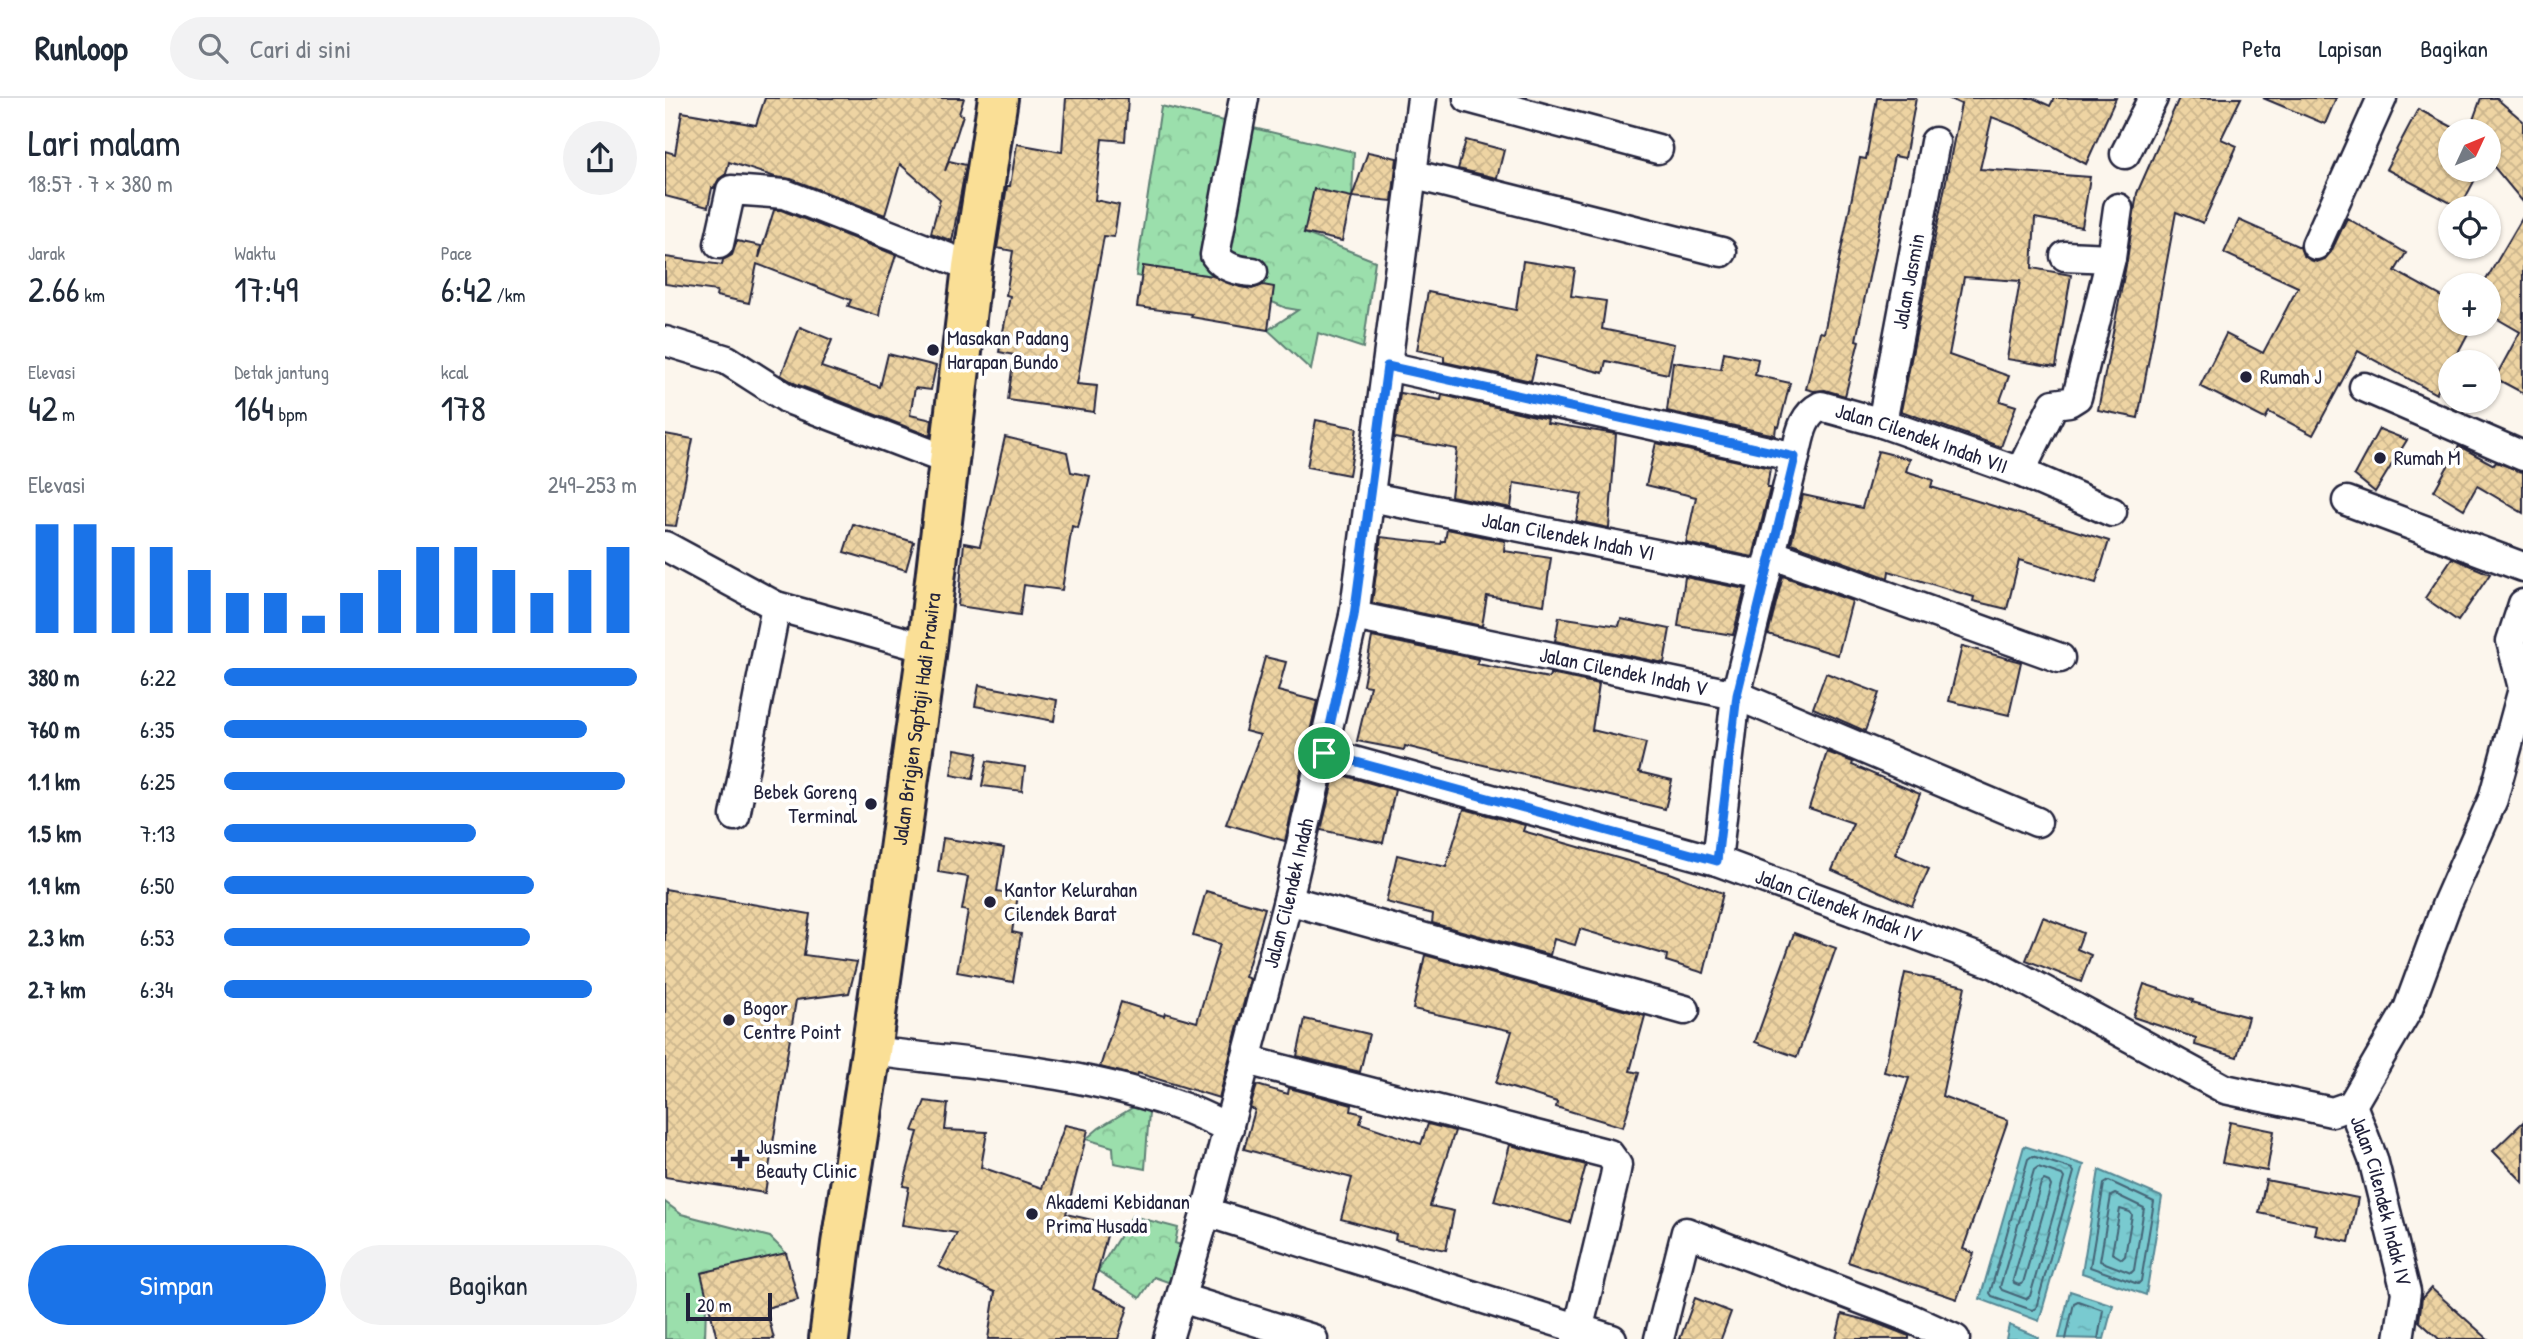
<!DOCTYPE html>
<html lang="id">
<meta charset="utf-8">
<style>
body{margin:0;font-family:"Patrick Hand",sans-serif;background:#f2f2f3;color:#1f2937;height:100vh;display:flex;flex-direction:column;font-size:26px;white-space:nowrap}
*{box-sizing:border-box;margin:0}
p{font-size:23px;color:#747a83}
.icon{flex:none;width:38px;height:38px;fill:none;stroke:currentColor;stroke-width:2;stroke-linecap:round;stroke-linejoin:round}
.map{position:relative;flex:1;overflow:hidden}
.side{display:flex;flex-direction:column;background:#fff;width:665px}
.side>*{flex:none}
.needle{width:46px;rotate:46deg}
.fabs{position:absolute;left:1773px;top:21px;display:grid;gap:14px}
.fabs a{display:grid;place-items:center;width:63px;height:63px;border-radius:50%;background:#fff;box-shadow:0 2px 5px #0004;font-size:35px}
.scale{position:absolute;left:21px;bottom:18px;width:86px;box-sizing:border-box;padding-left:7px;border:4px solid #22223b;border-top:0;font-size:19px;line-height:24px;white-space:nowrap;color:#22223b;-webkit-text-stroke:5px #fff;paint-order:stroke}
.pin{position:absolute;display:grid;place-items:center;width:60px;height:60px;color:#fff;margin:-30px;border:4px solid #fff;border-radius:50%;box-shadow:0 2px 7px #0007}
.round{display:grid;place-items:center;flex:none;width:74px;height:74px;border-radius:37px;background:#f2f2f3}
.summary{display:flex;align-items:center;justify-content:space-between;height:119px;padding:0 28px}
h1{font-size:38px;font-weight:600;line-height:52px}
.figures{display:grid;grid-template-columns:repeat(3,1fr);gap:10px;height:119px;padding:7px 28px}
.figures div{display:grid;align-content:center}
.figures b{font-size:35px;font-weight:600}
.figures small{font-size:19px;font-weight:400}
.figures p{font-size:19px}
.chart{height:196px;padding:14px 28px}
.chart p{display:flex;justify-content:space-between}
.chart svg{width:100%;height:126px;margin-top:7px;stroke:#1a73e8;stroke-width:6}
.cta{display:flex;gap:14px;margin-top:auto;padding:14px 28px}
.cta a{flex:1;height:80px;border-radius:42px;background:#1a73e8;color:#fff;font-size:28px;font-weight:600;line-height:80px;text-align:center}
.cta a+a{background:#f2f2f3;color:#1f2937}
ul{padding:0 28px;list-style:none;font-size:23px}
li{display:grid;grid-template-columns:112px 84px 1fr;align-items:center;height:52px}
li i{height:18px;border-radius:9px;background:#1a73e8}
header{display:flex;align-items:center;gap:42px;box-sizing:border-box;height:98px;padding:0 35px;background:#fff;border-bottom:2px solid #e0e1e3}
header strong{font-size:33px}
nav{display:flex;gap:38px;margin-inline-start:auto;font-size:24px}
.search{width:490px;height:63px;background:#f2f2f3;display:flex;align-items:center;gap:18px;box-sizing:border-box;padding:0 24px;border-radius:38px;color:#747a83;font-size:26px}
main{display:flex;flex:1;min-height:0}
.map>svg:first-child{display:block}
.forest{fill:url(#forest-crowns);stroke:#5e8074;stroke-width:2}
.water{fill:url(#water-ripples);stroke:#568794;stroke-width:2}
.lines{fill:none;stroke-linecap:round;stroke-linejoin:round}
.shore{stroke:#456577;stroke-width:2}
.building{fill:url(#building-cross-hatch);stroke:#22223b;stroke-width:2}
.street-casing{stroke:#22223b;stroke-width:33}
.primary-casing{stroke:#22223b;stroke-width:44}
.street{stroke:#fff;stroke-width:28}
.primary{stroke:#fadf96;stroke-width:38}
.route-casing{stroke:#fff;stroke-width:14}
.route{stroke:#1a73e8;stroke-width:9}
.poi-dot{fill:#22223b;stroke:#fff;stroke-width:2.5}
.labels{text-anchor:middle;stroke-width:7;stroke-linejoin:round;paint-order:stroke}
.street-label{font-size:21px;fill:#22223b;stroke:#fff}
.poi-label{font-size:21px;fill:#22223b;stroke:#fff;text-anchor:start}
</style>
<header>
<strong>Runloop</strong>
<div class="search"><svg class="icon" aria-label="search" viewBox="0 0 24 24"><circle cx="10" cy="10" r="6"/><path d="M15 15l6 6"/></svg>Cari di sini</div>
<nav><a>Peta</a><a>Lapisan</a><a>Bagikan</a></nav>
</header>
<main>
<section class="side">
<div class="summary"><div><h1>Lari malam</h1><p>18:57 · 7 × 380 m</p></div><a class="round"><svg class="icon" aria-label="share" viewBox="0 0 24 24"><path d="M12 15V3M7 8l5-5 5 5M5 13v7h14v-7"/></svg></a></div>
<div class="figures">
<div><p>Jarak</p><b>2.66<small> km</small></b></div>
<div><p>Waktu</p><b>17:49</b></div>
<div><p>Pace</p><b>6:42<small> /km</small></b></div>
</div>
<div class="figures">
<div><p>Elevasi</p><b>42<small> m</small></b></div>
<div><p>Detak jantung</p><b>164<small> bpm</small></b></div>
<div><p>kcal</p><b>178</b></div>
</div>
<div class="chart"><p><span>Elevasi</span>249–253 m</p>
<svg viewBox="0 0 160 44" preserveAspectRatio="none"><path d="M5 44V6M15 44V6M25 44V14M35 44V14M45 44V22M55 44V30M65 44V30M75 44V38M85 44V30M95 44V22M105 44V14M115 44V14M125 44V22M135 44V30M145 44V22M155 44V14"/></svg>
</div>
<ul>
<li><b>380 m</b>6:22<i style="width:100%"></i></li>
<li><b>760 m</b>6:35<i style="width:88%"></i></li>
<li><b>1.1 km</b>6:25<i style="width:97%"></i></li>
<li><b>1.5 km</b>7:13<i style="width:61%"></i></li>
<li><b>1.9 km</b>6:50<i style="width:75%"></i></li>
<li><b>2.3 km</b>6:53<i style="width:74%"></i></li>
<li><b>2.7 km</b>6:34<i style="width:89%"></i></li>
</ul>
<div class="cta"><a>Simpan</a><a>Bagikan</a></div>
</section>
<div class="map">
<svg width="1858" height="1241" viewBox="0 0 1858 1241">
<defs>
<pattern id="forest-crowns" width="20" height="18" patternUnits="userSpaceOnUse" patternTransform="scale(1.75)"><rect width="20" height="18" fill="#9bdfac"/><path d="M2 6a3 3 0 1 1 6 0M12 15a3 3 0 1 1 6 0" fill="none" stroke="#85bf95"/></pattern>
<pattern id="water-ripples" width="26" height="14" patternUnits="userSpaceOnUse" patternTransform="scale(1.75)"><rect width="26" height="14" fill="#79cad0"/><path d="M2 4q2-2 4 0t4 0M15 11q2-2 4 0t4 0" fill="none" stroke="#68adb4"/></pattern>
<pattern id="building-cross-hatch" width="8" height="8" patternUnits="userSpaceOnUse" patternTransform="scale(1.75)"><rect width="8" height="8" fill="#eed4a3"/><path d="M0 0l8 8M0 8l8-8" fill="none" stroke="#ccb68d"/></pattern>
</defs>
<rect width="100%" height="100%" fill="#fcf6ed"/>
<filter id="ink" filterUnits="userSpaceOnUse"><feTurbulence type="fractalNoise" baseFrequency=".0143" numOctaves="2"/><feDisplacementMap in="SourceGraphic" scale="14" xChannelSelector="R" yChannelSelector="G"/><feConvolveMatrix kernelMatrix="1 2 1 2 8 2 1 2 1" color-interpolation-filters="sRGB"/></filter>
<g filter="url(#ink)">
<g class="forest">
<polygon points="496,8 689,54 687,99 639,135 710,163 698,250 653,235 646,272 603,232 633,212 621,210 605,203 471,178"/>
<polygon points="485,999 480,1071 449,1065 448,1049 421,1041 434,1030"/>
<polygon points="0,1104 16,1116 105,1139 121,1155 41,1207 40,1241 0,1241"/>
<polygon points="467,1118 513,1130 510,1145 540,1156 528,1193 489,1179 475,1200 433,1173"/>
</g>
<g class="water">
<polygon points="1359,1048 1419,1067 1374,1223 1315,1201"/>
<polygon points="1434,1072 1497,1099 1481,1197 1417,1175"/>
<polygon points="1405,1193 1448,1207 1439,1241 1394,1240"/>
<polygon points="1344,1227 1373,1239 1372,1241 1341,1241"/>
</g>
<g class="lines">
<g class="shore">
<polygon points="1367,1058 1407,1071 1409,1074 1371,1210 1367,1212 1327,1198 1325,1195 1363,1061"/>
<polygon points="1373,1069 1397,1077 1399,1080 1365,1198 1361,1201 1337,1192 1335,1189 1369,1072"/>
<polygon points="1379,1082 1384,1084 1386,1088 1358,1185 1354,1187 1349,1185 1348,1182 1376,1085"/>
<polygon points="1444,1083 1489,1104 1476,1183 1473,1186 1425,1169 1439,1086"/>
<polygon points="1450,1096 1479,1110 1469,1172 1466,1175 1435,1163 1446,1098"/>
<polygon points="1455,1111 1465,1114 1467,1117 1460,1158 1457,1161 1447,1155"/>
<polyline points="1401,1241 1409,1205 1413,1203 1438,1212 1433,1241"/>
</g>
</g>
<g class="building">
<polygon points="100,0 299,0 294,16 298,17 280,73 284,63 301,67 287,143 266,135 275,101 235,66 220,117 126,81 110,79 64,64 61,76 54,81 49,90 47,90 43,109 0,98 0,53 10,56 17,14 91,27"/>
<polygon points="401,0 463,0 460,43 437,41 430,102 454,107 449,139 439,138 412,286 432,288 429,314 343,302 349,257 334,254 345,198 341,197 348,153 332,150 342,88 345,88 352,46 397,54"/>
<polygon points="1212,0 1251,0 1240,60 1229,58 1191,242 1194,243 1180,298 1160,292 1149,293 1141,291 1155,234 1159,235 1195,60 1201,61"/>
<polygon points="1283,0 1368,0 1385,8 1389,0 1451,0 1421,66 1355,30 1327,19 1315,71 1425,79 1417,129 1370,120 1367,170 1406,177 1391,269 1342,261 1355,183 1299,179 1284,257 1344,278 1335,303 1351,308 1336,349 1236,313 1296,6"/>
<polygon points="1514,0 1576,0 1556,41 1572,48 1538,125 1511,114 1473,320 1433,312 1462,162 1472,95"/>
<polygon points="1598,0 1671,0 1660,26"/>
<polygon points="1816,0 1831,0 1858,23 1858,104 1824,63 1824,33 1804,33"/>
<polygon points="1753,11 1795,33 1785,33 1785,72 1815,72 1795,110 1721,71"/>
<polygon points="801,42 839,52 832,80 793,71"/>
<polygon points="703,54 732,60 727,103 687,99"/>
<polygon points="649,91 687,99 677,143 639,135"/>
<polygon points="109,112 116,112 231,157 217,200 214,218 183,208 186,202 92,166 84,205 51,198 52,193 0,186 0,159 57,167 58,162 67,157 72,143 96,148 94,160"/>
<polygon points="1858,119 1858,295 1830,280 1855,234 1824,216 1824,187 1818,187"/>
<polygon points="1682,120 1741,155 1730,173 1785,203 1785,226 1808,226 1788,264 1785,264 1785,270 1771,296 1693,253 1648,337 1604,314 1600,321 1535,288 1561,236 1598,255 1633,189 1559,155 1574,122 1635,149 1638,157 1645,162 1652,164 1660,161 1666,154"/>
<polygon points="858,163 910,171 906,198 941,203 937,231 1009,246 1003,276 941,263 938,275 872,258 866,283 779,264 779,258 752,252 763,194 851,212"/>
<polygon points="478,168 548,178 575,189 587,191 598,187 609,189 603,232 526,219 527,216 472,209"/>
<polygon points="135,229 167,242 156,269 215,289 223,256 271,268 266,292 250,290 245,317 267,322 265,338 131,286 116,277"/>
<polygon points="1059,254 1093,261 1090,277 1125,285 1114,329 1111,328 1110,337 1002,313 1008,264 1056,271"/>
<polygon points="735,295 776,302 777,297 883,321 882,325 951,336 944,430 911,423 917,396 849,385 846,410 786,398 792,351 729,340"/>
<polygon points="651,322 692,330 684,377 642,369"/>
<polygon points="1714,331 1742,342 1710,394 1689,377"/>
<polygon points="0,336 28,341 11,428 0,427"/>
<polygon points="340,339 402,354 406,374 425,378 413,430 407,428 397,492 359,487 355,517 293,508 299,445 315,448"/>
<polygon points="991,345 1105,370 1102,390 1105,390 1088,459 1021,445 1031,399 981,387"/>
<polygon points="1794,348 1829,367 1831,364 1858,374 1858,415 1812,388 1799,411 1769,393"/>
<polygon points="1213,353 1245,361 1241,373 1268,382 1266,389 1444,443 1431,485 1354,462 1342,511 1308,503 1309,499 1224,473 1223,480 1126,445 1138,397 1197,410"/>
<polygon points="188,426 249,444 241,472 179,454"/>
<polygon points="782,431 840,443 839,453 886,460 879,507 822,498 817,528 707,505 716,439 776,446 777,443 780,443"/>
<polygon points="1787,460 1825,476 1793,523 1760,500"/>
<polygon points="1118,478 1187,503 1173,557 1103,536"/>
<polygon points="1020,479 1080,491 1068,537 1013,528"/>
<polygon points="894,519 954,528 956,521 1005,531 999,565 890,543"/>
<polygon points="707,539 813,561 812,566 884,580 885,576 934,586 927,632 981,645 974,674 1007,682 1000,711 740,648 739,652 692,643 705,588 698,587"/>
<polygon points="1297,548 1356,564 1344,617 1284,603"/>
<polygon points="600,559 621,564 613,593 652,603 620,743 561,726 595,637 580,633"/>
<polygon points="1161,575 1214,595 1200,633 1148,610"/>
<polygon points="314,587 392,602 389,623 310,608"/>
<polygon points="290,651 313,655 308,681 286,677"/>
<polygon points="1162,654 1188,664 1187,667 1255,696 1230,756 1264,771 1247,808 1167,772 1188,725 1144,710"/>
<polygon points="322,663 360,669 357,693 317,688"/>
<polygon points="670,675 730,692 718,745 656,732"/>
<polygon points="799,711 860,727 858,733 1005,775 1058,795 1039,875 1001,863 1002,857 915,831 910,847 889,841 885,857 767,825 768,816 721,804 732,757 781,769"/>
<polygon points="278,740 339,750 332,793 353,797 347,834 356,836 348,884 292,874 303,813 297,812 303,779 273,774"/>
<polygon points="0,791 145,816 139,857 192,864 184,895 131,902 100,1095 0,1079"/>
<polygon points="541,793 600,810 580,879 585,881 554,1000 473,975 472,978 435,969 456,904 499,918 500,915 532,924 555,846 528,838"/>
<polygon points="1378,819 1418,835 1412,851 1426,857 1416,884 1361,862"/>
<polygon points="1129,835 1171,850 1132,959 1090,944"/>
<polygon points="760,857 980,918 965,973 974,975 958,1029 891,1009 892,1004 831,985 847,933 748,911"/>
<polygon points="1240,875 1300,888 1277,998 1343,1022 1298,1151 1309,1155 1292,1201 1183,1164 1244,980 1219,974"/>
<polygon points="1479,886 1528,902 1527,904 1583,919 1572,959 1530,947 1531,940 1468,919"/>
<polygon points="640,921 704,936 695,974 632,958"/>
<polygon points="592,987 623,996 624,990 687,1007 686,1013 698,1016 695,1025 756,1046 763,1026 790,1033 765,1108 789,1113 781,1152 730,1142 731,1136 676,1121 687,1080 579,1051 590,1012 585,1010"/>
<polygon points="260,1003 283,1006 280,1032 322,1034 316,1069 377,1090 400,1027 423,1032 401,1116 445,1126 428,1191 463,1209 453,1241 323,1241 330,1194 274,1169 292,1135 237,1127 244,1089 238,1088 253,1034 248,1033"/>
<polygon points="1565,1024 1609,1033 1602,1073 1557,1065"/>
<polygon points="1858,1024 1858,1084 1828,1053"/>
<polygon points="845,1047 921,1067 905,1125 829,1103"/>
<polygon points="1601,1082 1693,1100 1684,1144 1650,1137 1652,1127 1594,1115"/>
<polygon points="121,1155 133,1202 101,1210 109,1241 52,1241 36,1175"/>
<polygon points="1766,1190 1823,1241 1774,1241 1754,1223 1757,1200"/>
<polygon points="1030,1200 1066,1214 1056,1241 1015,1241"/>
<polygon points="1177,1216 1208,1224 1244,1238 1244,1241 1171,1241"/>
</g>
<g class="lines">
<defs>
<g id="street">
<path d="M579,0l-29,157c9,13 23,16 38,17"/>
<polyline points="803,0 993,51"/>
<polyline points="1460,56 1488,0"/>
<polyline points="746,76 1057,154"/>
<polyline points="54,146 66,92 120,96 307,169"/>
<polyline points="1651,147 1717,0"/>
<polyline points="1400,158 1446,160"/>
<polyline points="0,243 62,262 123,301 285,363"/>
<path id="s1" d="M722,268l408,91c5,-20 6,-41 26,-51l61,17 138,49 92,40"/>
<polyline points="1699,289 1858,358"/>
<path id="s2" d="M1217,325l53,-281"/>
<polyline points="1355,374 1389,306 1404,304 1412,299 1446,160 1453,110"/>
<path id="s3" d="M706,399l394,79"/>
<polyline points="1682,403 1858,469"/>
<polyline points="0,448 111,508 262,550"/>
<polyline points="1106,456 1395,560"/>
<polyline points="1858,506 1846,543 1858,590"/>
<path id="s4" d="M689,518l382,79 301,127"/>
<path id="s5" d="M659,655l393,108 278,103 230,125 107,23 20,-7 56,-96 38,-103 47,-107 30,-110"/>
<polyline points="70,718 111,508"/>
<polyline points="1052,763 1071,597 1130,359"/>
<polyline points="623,802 1020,912"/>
<path d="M206,953c104,13 214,20 314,57 15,6 29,13 44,20"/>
<polyline points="581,962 944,1056 952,1067 950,1078 911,1241"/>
<path id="s6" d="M1687,1007l21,54 33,133 -7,47"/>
<polyline points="541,1114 947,1241"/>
<polyline points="516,1200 648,1241"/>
<path id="s7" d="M503,1241l38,-127 82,-312 66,-284 68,-518"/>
<polyline points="994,1241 1021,1134 1240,1218 1290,1241"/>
</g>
<g id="primary">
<path id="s8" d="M164,1241l12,-95 30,-193 56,-403 45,-381 26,-169"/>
</g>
</defs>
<use href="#street" class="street-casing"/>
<use href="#primary" class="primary-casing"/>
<use href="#street" class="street"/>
<use href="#primary" class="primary"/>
</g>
</g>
<g class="lines" filter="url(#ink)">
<defs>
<polygon id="route" points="722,268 1130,359 1072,597 1052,763 659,655 689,518"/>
</defs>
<use href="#route" class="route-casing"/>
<use href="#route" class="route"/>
</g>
<g class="poi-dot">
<circle cx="268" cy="252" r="7"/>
<circle cx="1581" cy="279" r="7"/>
<circle cx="1715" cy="360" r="7"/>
<circle cx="206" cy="706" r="7"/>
<circle cx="325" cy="804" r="7"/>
<circle cx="64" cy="922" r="7"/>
<path d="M71.5 1050.5h7v7h7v7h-7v7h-7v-7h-7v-7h7z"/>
<circle cx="367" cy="1116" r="7"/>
</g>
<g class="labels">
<g class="street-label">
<text dy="7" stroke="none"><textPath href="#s2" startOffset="144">Jalan Jasmin</textPath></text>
<text dy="7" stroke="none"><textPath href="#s1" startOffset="583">Jalan Cilendek Indah VII</textPath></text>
<text dy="7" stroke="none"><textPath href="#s3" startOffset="201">Jalan Cilendek Indah VI</textPath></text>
<text dy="7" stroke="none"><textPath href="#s4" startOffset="275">Jalan Cilendek Indah V</textPath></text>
<text dy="7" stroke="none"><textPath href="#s8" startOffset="626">Jalan Brigjen Saptaji Hadi Prawira</textPath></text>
<text dy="7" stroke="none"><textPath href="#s7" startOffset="462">Jalan Cilendek Indah</textPath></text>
<text dy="7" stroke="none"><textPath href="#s5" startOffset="537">Jalan Cilendek Indak IV</textPath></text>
<text dy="7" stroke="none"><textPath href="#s6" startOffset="100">Jalan Cilendek Indak IV</textPath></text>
</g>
<g class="poi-label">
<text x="282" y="247">Masakan Padang<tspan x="282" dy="24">Harapan Bundo</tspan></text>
<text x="1595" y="286">Rumah J</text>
<text x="1729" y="367">Rumah M</text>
<text x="192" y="701" text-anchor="end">Bebek Goreng<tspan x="192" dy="24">Terminal</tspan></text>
<text x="339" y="799">Kantor Kelurahan<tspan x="339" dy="24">Cilendek Barat</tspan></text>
<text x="78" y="917">Bogor<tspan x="78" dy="24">Centre Point</tspan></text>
<text x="91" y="1056">Jusmine<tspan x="91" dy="24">Beauty Clinic</tspan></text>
<text x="381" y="1111">Akademi Kebidanan<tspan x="381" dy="24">Prima Husada</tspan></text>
</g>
</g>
</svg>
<div class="fabs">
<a><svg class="needle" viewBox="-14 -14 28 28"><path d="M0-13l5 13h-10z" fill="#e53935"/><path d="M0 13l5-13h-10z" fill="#747a83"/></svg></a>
<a><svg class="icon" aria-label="locate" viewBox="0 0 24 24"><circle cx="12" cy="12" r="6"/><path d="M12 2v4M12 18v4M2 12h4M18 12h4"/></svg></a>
<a>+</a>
<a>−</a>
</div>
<div class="scale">20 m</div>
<div class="pin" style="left:659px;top:655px;background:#1e9e55"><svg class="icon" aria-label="arrive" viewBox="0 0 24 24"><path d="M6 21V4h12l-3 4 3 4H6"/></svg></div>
</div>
</main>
